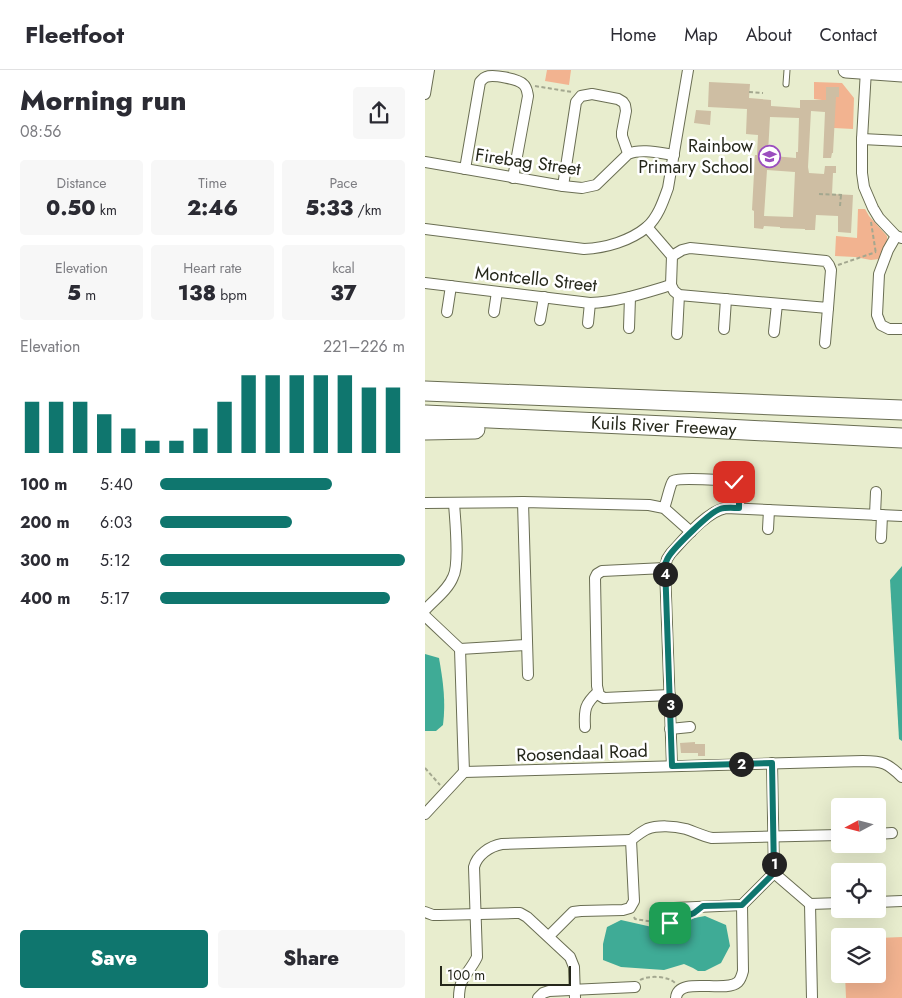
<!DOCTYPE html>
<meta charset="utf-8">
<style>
body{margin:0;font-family:Jost,sans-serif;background:#f7f7f7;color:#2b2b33;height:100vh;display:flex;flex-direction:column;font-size:19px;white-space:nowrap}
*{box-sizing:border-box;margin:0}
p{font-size:16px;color:#7c7c81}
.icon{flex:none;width:28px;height:28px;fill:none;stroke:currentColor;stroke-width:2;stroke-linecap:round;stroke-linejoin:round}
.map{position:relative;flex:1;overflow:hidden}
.panel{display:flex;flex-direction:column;background:#fff;width:425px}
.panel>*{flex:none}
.needle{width:32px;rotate:263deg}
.buttons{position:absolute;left:406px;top:728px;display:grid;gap:10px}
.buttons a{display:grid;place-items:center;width:55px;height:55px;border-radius:5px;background:#fff;box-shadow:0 5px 20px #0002;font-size:25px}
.scale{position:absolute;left:15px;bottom:12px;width:131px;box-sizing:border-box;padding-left:5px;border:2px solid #25271b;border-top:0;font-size:14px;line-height:18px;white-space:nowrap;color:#25271b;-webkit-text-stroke:4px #fff;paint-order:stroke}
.pin{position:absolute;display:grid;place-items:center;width:42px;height:42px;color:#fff;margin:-21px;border-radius:10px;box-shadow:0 2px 8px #0006}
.km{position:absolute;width:25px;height:25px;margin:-12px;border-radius:50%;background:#222;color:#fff;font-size:14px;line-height:25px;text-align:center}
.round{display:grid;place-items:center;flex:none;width:52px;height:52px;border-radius:5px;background:#f7f7f7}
.summary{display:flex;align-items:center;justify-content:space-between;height:85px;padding:0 20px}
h1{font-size:28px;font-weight:800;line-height:38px}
.stats{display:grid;grid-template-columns:repeat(3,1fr);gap:8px;height:85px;padding:5px 20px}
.stats div{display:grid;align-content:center;border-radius:5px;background:#f7f7f7;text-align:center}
.stats b{font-size:21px;font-weight:800}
.stats small{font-size:14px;font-weight:400}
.stats p{font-size:14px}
.chart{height:140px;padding:10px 20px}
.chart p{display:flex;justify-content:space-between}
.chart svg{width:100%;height:90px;margin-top:5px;stroke:#0f766e;stroke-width:6}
.cta{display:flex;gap:10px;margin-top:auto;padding:10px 20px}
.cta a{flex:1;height:58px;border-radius:5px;background:#0f766e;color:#fff;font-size:20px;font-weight:800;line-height:58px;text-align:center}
.cta a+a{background:#f7f7f7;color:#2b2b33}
ul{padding:0 20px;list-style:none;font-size:16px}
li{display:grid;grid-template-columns:80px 60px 1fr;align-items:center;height:38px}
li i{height:12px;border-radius:6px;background:#0f766e}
header{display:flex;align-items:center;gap:30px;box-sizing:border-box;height:70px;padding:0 25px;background:#fff;border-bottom:1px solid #e1e1e2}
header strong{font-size:24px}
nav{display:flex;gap:28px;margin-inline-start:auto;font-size:18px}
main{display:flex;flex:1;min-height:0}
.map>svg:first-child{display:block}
.green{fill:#f2b390}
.water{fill:#3fab96}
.building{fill:#cebea3;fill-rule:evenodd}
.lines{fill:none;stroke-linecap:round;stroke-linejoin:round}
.lane-casing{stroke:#6a6e53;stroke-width:7}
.street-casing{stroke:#6a6e53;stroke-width:12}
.secondary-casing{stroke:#6a6e53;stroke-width:17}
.highway-casing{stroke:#6a6e53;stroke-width:21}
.path{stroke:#a3a78f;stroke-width:2;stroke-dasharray:4 2.5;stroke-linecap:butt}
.lane{stroke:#fff;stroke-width:5}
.street{stroke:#fff;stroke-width:10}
.secondary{stroke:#fff;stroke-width:15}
.highway{stroke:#fff;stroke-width:19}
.route-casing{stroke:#fff;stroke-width:10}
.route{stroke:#0f766e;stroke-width:6}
.labels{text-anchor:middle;stroke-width:5;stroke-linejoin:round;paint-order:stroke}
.poi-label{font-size:18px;fill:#25271b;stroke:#fff;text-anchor:end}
.street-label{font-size:18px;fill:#25271b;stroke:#fff}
</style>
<header>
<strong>Fleetfoot</strong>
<nav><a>Home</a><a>Map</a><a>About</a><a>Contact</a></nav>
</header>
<main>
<section class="panel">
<div class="summary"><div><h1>Morning run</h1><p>08:56</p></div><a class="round"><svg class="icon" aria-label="share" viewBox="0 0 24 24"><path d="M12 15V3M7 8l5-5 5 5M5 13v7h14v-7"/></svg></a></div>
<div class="stats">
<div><p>Distance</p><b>0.50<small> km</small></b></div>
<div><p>Time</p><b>2:46</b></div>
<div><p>Pace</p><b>5:33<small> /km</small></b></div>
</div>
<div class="stats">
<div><p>Elevation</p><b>5<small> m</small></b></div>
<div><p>Heart rate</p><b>138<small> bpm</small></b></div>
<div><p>kcal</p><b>37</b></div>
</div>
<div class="chart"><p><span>Elevation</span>221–226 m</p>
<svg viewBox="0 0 160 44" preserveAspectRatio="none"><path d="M5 44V19M15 44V19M25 44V19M35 44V25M45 44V32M55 44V38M65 44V38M75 44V32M85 44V19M95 44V6M105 44V6M115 44V6M125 44V6M135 44V6M145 44V12M155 44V12"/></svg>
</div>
<ul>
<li><b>100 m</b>5:40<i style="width:70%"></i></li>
<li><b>200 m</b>6:03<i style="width:54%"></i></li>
<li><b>300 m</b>5:12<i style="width:100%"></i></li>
<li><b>400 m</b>5:17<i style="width:94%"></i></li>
</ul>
<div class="cta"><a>Save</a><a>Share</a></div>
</section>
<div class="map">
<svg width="477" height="928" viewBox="0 0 477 928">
<rect width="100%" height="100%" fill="#e8edce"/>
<g class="green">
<polygon points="122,0 146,0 144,15 120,11"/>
<polygon points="389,12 417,13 429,28 428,59 409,58 397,30 389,29"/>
<path d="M433,139h7l4,7 18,20c1,8 -5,16 -8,23l-8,1 -16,-3 -20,-1 1,-20 21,2z"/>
<polygon points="477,867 477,928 421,928 420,904 452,904 453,868"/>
</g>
<g class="water">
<polygon points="477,496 477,671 474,669 465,510"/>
<path d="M0,584l14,4c4,23 7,43 4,67l-7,6h-11z"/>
<polygon points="280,846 301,855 305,876 296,893 280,901 273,901 268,898 259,894 239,900 196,897 178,890 178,874 182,857 196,850 227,857 245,856 259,850"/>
</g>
<g class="building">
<path d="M284,12l41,2 -1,14 22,2v6l29,2v-8h26v-13h13v10h-3l-3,56h-1l-1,5h-8l2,-46 -14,-1 -3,56 1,6 15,1 1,-8h11v7h-3l-1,21 21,1 -2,38 -13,-1v-16l-22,-1 -1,15h-10v-1l-25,-1v-1l-16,-1 -1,3 -9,-1v-17l-2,-1 3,-55h2l1,-20 -12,-1 1,-25 -39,-2zM345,47l29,1 -1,34h-2v6l-23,-2 -5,-3zM342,100l28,2 -2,45 -29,-1z"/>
<polygon points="271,40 286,41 285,55 269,53"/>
<polygon points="270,672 270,674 280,674 280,686 273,686 273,683 256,683 255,673"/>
</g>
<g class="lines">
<defs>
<polyline id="lane" points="361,14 362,0"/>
<g id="street">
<polyline points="441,0 437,69 437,103 439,117 448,138 454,148 471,166 477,168"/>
<polyline points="0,24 4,0"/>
<polyline points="437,69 477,71"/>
<path d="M0,92l138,24 19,2 14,-3 32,-31c13,-6 32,-1 46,1"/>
<path d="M40,99l15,-87c2,-2 3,-4 6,-5 7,-3 32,2 37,7 4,3 4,7 5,12l-15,82"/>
<polyline points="138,116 151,32 156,26 167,24 193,29 198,32 200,35 201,41 197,62 197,66 203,83"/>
<polyline points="222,157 247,186 257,180 265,178 401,191 404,195 406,200 403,238 254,225 249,221 246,215 247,186"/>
<path d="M0,159l159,20c22,-1 46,-8 63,-22 11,-10 16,-25 21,-39l20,-118"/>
<polyline points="471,166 463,180 454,204 452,245 456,255 464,259 477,259"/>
<path d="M0,213l165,20c28,-1 54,-10 81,-18"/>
<polyline points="22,242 26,216"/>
<polyline points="69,242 72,222"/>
<polyline points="115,250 119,227"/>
<polyline points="163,253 165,233"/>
<polyline points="204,258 205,227"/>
<polyline points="299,259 301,229"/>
<polyline points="349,262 352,234"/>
<polyline points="252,264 254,225"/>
<polyline points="400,273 403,238"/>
<polyline points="98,432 103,605"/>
<polyline points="0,433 98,432 224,435 239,438 266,462"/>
<path d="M239,438c3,-7 6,-24 9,-27 6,-4 53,-1 61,1l5,7v19"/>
<polyline points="450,445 451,422"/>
<polyline points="343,459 344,440"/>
<polyline points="456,468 457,445"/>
<polyline points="240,498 177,501 172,504 170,508 172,616 174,625 179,628 245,625"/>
<path d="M0,540c9,-10 23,-20 28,-33 7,-13 2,-57 1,-74"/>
<polyline points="0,546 35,579 39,702"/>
<polyline points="35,579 101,575"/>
<path d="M160,657c-1,-18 0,-23 13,-35"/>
<polyline points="245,659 265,657"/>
<polyline points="347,693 349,803 385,834 415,833"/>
<path d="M247,696l-7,-198 2,-9 4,-6c13,-14 36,-42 55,-45l176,8"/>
<path d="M0,744l39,-42 399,-11c20,0 24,2 39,16"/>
<polyline points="452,764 467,763"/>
<path d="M206,770c5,-4 10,-8 16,-11 11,-4 27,-3 39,0 9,3 16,7 26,9l128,-3"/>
<polyline points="452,832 477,831"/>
<polyline points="385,834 387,928"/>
<polyline points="249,838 317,835"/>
<polyline points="0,842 8,845 14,845 90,843 95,843 102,847 145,887 149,897 150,928"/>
<polyline points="124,866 148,842 156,841 198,840 205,838 209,831 206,770"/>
<path d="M34,928c0,-22 10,-24 18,-41l-3,-90c3,-12 16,-21 28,-23l129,-4"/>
<polyline points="113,928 118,923 124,921 210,917"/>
<path d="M251,928c2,-23 49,-4 62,-16 3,-3 4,-7 5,-11l-1,-66 32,-32"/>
</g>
<polyline id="secondary" points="421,0 477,4"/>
<g id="highway">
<polyline points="0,321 477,340"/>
<path id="s1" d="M0,345l263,12 214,11"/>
<polyline points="0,360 50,359"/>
</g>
</defs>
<use href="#lane" class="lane-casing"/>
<use href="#street" class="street-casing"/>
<use href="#secondary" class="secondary-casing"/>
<use href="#highway" class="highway-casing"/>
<g class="path">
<polyline points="110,16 147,22"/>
<polyline points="324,22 338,23"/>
<polyline points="394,124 417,125"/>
<polyline points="415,136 416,125"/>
<polyline points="446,152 451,184"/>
<polyline points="413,195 451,182"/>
<polyline points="0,698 15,715"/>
<polyline points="209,847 210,849 229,852 245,853 259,847"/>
<path d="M215,910c9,-5 28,-4 35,3"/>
</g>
<use href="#lane" class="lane"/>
<use href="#street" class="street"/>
<use href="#secondary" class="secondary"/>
<use href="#highway" class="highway"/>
</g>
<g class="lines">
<defs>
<path id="route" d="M245,853l24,-10 9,-7 39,-1 32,-32 -2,-110 -100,3 -7,-202c2,-4 2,-5 4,-8 6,-9 41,-44 51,-47 6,-2 13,-1 19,-1v-19l-5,-7"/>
</defs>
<use href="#route" class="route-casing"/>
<use href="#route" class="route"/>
</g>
<defs>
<symbol id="school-ring" viewBox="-11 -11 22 22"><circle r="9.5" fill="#fff" stroke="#9b4ebf" stroke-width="1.5"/><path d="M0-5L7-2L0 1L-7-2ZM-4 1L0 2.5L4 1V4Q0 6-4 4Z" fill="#9b4ebf"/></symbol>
</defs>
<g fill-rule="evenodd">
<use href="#school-ring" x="332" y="74" width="25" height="25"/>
</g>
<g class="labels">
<g class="poi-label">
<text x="328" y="82">Rainbow<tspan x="328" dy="21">Primary School</tspan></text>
</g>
<g class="street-label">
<text transform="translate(103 92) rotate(8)" y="6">Firebag Street</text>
<text transform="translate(111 209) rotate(6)" y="6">Montcello Street</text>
<text dy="6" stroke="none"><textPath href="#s1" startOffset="239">Kuils River Freeway</textPath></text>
<text transform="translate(157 683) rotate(-2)" y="6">Roosendaal Road</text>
</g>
</g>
</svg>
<div class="buttons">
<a><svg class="needle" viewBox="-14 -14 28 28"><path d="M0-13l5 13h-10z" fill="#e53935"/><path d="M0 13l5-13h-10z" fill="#7c7c81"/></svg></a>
<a><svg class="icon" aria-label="locate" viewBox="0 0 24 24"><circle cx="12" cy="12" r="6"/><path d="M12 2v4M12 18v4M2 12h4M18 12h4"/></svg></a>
<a><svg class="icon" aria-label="layers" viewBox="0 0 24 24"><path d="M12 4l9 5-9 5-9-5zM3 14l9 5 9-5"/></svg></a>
</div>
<div class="scale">100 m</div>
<div class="pin" style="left:245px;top:853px;background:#1e9e55"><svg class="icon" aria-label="arrive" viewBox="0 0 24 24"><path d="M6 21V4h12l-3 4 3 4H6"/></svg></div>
<div class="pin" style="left:309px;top:412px;background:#d93025"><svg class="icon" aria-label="check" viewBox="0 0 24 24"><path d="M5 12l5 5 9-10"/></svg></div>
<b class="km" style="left:349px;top:794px">1</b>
<b class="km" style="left:316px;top:694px">2</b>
<b class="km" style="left:245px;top:635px">3</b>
<b class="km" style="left:240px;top:504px">4</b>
</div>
</main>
